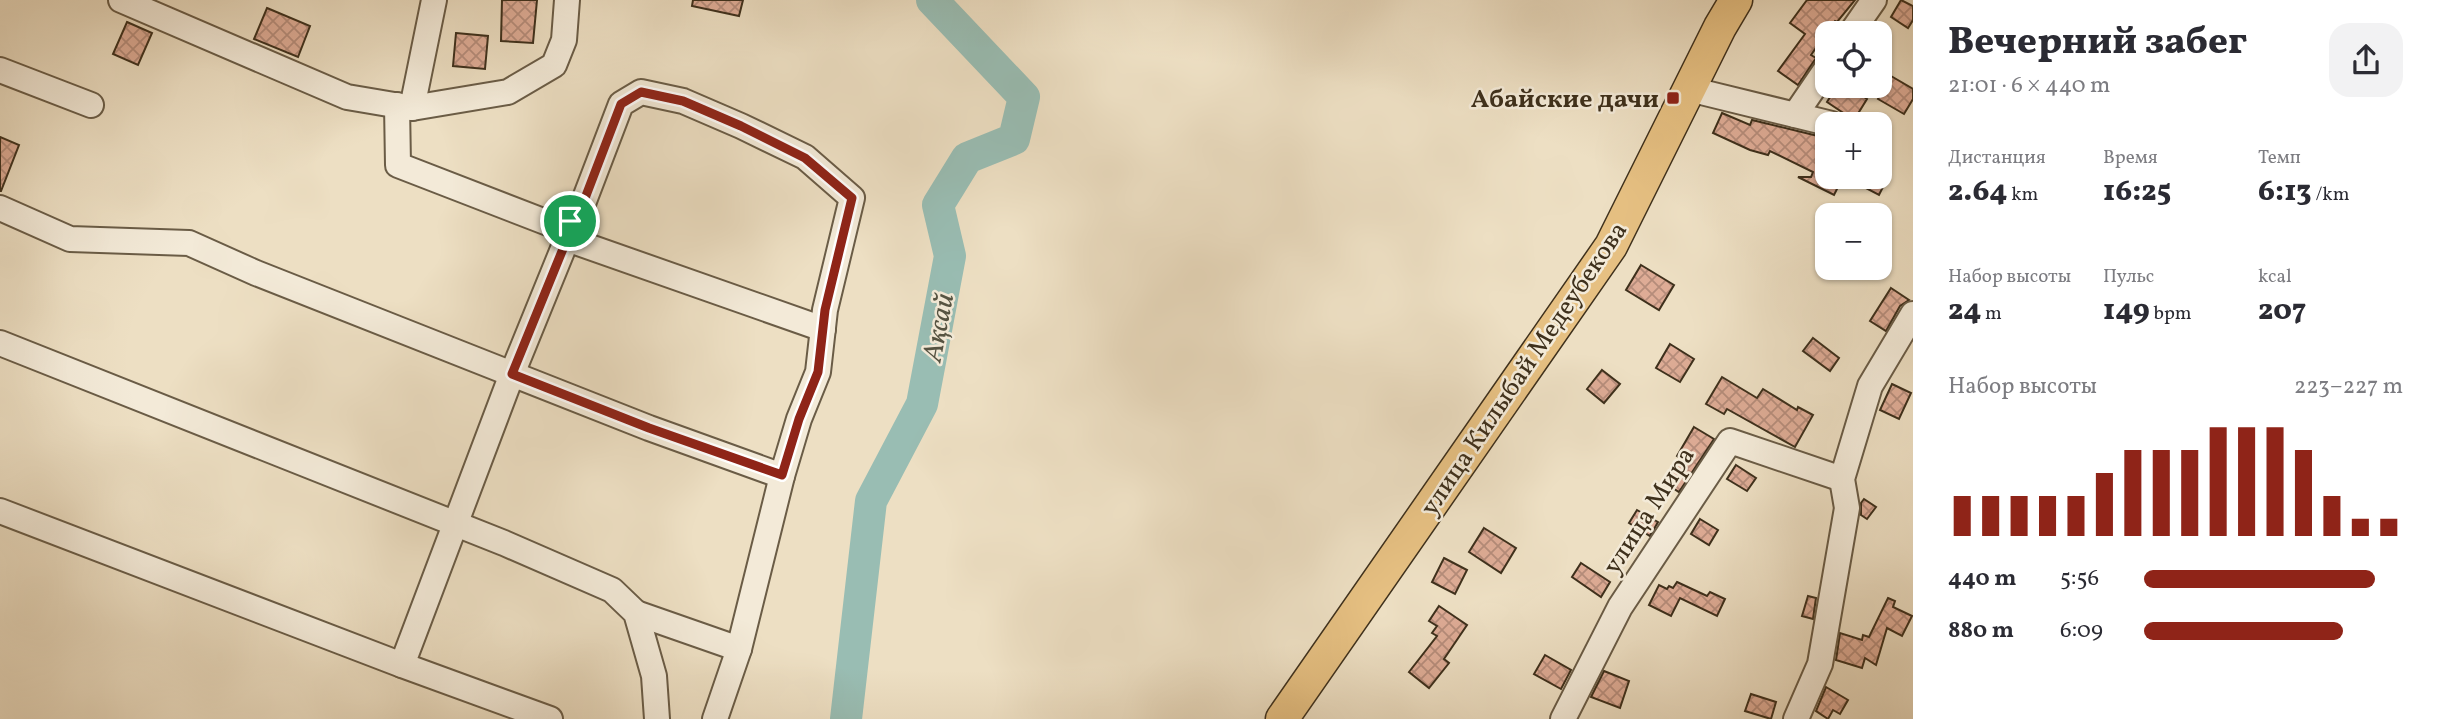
<!DOCTYPE html>
<html lang="ru">
<meta charset="utf-8">
<style>
body{margin:0;font-family:Vollkorn,serif;background:#f2f2f3;color:#2b2b33;height:100vh;display:flex;flex-direction:column;font-size:26px;white-space:nowrap}
*{box-sizing:border-box;margin:0}
p{font-size:23px;color:#7c7c81}
.icon{flex:none;width:38px;height:38px;fill:none;stroke:currentColor;stroke-width:2;stroke-linecap:round;stroke-linejoin:round}
.map{position:relative;flex:1;overflow:hidden}
.sheet{display:flex;flex-direction:column;background:#fff;width:525px}
.sheet>*{flex:none}
.tools{position:absolute;left:1815px;top:21px;display:grid;gap:14px}
.tools a{display:grid;place-items:center;width:77px;height:77px;border-radius:14px;background:#fff;box-shadow:0 2px 5px #0004;font-size:35px}
.pin{position:absolute;display:grid;place-items:center;width:60px;height:60px;color:#fff;margin:-30px;border:4px solid #fff;border-radius:50%;box-shadow:0 2px 7px #0007}
.round{display:grid;place-items:center;flex:none;width:74px;height:74px;border-radius:21px;background:#f2f2f3}
.headline{display:flex;align-items:center;justify-content:space-between;height:119px;padding:0 35px}
h1{font-size:38px;font-weight:800;line-height:52px}
.metrics{display:grid;grid-template-columns:repeat(3,1fr);gap:10px;height:119px;padding:7px 35px}
.metrics div{display:grid;align-content:center}
.metrics b{font-size:30px;font-weight:800}
.metrics small{font-size:19px;font-weight:400}
.metrics p{font-size:19px}
.chart{height:196px;padding:14px 35px}
.chart p{display:flex;justify-content:space-between}
.chart svg{width:100%;height:126px;margin-top:7px;stroke:#8f2418;stroke-width:6}
ul{padding:0 35px;list-style:none;font-size:23px}
li{display:grid;grid-template-columns:112px 84px 1fr;align-items:center;height:52px}
li i{height:18px;border-radius:9px;background:#8f2418}
main{display:flex;flex:1;min-height:0}
.map>svg:first-child{display:block}
.lines{fill:none;stroke-linecap:round;stroke-linejoin:round}
.river{stroke:#99bdb3;stroke-width:32}
.building{fill:url(#building-cross-hatch);stroke:#3e301c;stroke-width:2}
.minor-casing{stroke:#6a5c46;stroke-width:28}
.major-casing{stroke:#3e301c;stroke-width:35}
.minor{stroke:#f3ead8;stroke-width:24}
.major{stroke:#e6c082;stroke-width:32}
.route-casing{stroke:#fff;stroke-width:14}
.route{stroke:#8f2418;stroke-width:9}
.poi-dot{fill:#8f2418;stroke:#f3ead8;stroke-width:2.5}
.labels{text-anchor:middle;stroke-width:5;stroke-linejoin:round;paint-order:stroke}
.poi-label{font-size:26px;font-weight:bold;fill:#3e301c;stroke:#f3ead8;text-anchor:end}
.street-label{font-size:26px;fill:#3e301c;stroke:#f3ead8}
.water-label{font-size:28px;font-style:italic;fill:#555342;stroke:#f3ead8}
</style>
<main>
<div class="map">
<svg width="1913" height="719" viewBox="0 0 1913 719">
<defs>
<pattern id="building-cross-hatch" width="8" height="8" patternUnits="userSpaceOnUse" patternTransform="scale(1.75)"><rect width="8" height="8" fill="#deac96"/><path d="M0 0l8 8M0 8l8-8" fill="none" stroke="#b58c7a"/></pattern>
</defs>
<rect width="100%" height="100%" fill="#eddfc3"/>
<filter id="stains"><feTurbulence type="fractalNoise" baseFrequency=".00286" numOctaves="4"/><feColorMatrix values="0 0 0 0 .2 0 0 0 0 .09 0 0 0 0 .02 0 0 0 .5 -.17"/></filter>
<radialGradient id="worn" r=".72"><stop offset=".6" stop-color="#630" stop-opacity="0"/><stop offset="1" stop-color="#630" stop-opacity=".3"/></radialGradient>
<g class="lines">
<polyline class="river" points="846,719 871,501 922,404 950,256 938,205 967,158 1014,139 1024,97 932,0"/>
</g>
<g class="building">
<polygon points="502,0 537,0 533,43 501,41"/>
<polygon points="693,0 743,0 739,16 692,6"/>
<polygon points="1807,0 1855,0 1837,22 1835,21 1811,55 1816,58 1798,85 1778,71 1805,34 1790,23"/>
<polygon points="1901,0 1913,6 1913,20 1908,28 1891,17"/>
<polygon points="267,8 310,26 298,57 254,39"/>
<polygon points="127,22 152,33 138,65 113,54"/>
<polygon points="456,33 488,36 485,69 453,66"/>
<polygon points="1891,76 1913,89 1913,99 1904,114 1878,99"/>
<polygon points="1837,86 1847,86 1867,99 1854,120 1827,102"/>
<polygon points="1722,113 1750,125 1752,120 1818,136 1827,140 1827,177 1843,177 1834,195 1798,177 1811,177 1813,172 1770,151 1768,155 1750,150 1713,133"/>
<polygon points="0,137 19,145 1,191 0,191"/>
<polygon points="1845,177 1879,177 1886,181 1879,195"/>
<polygon points="1641,265 1674,285 1659,310 1626,290"/>
<polygon points="1891,288 1909,300 1900,306 1886,331 1870,321"/>
<polygon points="1813,338 1839,358 1830,371 1803,351"/>
<polygon points="1670,344 1694,359 1680,382 1656,368"/>
<polygon points="1602,370 1620,384 1604,403 1587,389"/>
<polygon points="1722,377 1757,398 1763,389 1797,410 1798,407 1813,415 1795,447 1727,409 1724,414 1706,404"/>
<polygon points="1892,384 1911,393 1899,419 1880,410"/>
<polygon points="1694,427 1714,439 1679,492 1665,483 1681,459 1677,456"/>
<polygon points="1736,465 1756,478 1747,491 1727,479"/>
<polygon points="1864,499 1876,507 1867,519 1861,515 1861,503"/>
<polygon points="1637,510 1658,522 1650,536 1629,523"/>
<polygon points="1700,519 1718,530 1709,545 1691,534"/>
<polygon points="1484,528 1516,548 1501,573 1469,552"/>
<polygon points="1444,558 1467,570 1455,594 1432,582"/>
<polygon points="1581,563 1610,582 1601,597 1572,577"/>
<polygon points="1677,582 1707,596 1710,592 1725,599 1717,616 1680,598 1671,616 1649,605 1659,585 1667,589 1669,586 1673,588"/>
<polygon points="1808,596 1816,598 1813,619 1802,616"/>
<polygon points="1888,598 1895,601 1893,607 1912,616 1902,636 1887,628 1876,665 1865,658 1862,668 1836,660 1840,633 1862,640 1863,635 1869,637"/>
<polygon points="1439,606 1467,625 1444,659 1449,663 1429,688 1409,672 1437,636 1432,633 1437,626 1429,621"/>
<polygon points="1545,655 1571,670 1561,689 1534,674"/>
<polygon points="1604,671 1629,681 1620,708 1591,697"/>
<polygon points="1826,687 1848,700 1840,714 1833,710 1828,719 1816,711"/>
<polygon points="1751,694 1776,702 1771,719 1745,711"/>
</g>
<g class="lines">
<defs>
<g id="minor">
<polyline points="121,0 347,97 412,108 508,92 554,65 564,40 567,0"/>
<polyline points="1851,33 1874,0"/>
<polyline points="0,70 91,105"/>
<polyline points="1689,89 1832,124"/>
<polyline points="397,105 398,165 561,228 579,214 621,104 641,92 683,101 741,126 805,157 852,198 825,310 818,372 799,419 782,476 739,649 715,719"/>
<polyline points="412,108 434,0"/>
<polyline points="1795,115 1827,68"/>
<polyline points="0,208 70,239 189,243 256,273 512,374 649,428 782,476"/>
<polyline points="567,239 823,329"/>
<polyline points="0,343 504,543 612,590 636,613 654,676 657,719"/>
<polyline points="0,511 402,665"/>
<polyline points="636,613 739,649"/>
<polyline points="550,719 402,665 512,374 567,239 570,221"/>
<polyline points="1563,719 1620,607 1730,441 1842,479"/>
<polyline points="1796,719 1820,664 1847,508 1842,479 1870,386 1913,314"/>
</g>
<polyline id="major" points="1282,719 1611,246 1720,27 1736,0"/>
</defs>
<use href="#minor" class="minor-casing"/>
<use href="#major" class="major-casing"/>
<use href="#minor" class="minor"/>
<use href="#major" class="major"/>
</g>
<g class="lines">
<defs>
<polygon id="route" points="641,92 683,101 741,126 805,158 852,198 825,310 818,372 799,419 782,475 649,428 512,374 567,239 570,221 579,214 621,104"/>
</defs>
<use href="#route" class="route-casing"/>
<use href="#route" class="route"/>
</g>
<rect class="poi-dot" x="1666" y="91" width="14" height="14" rx="3.5"/>
<g class="labels">
<g class="poi-label">
<text x="1659" y="107">Абайские дачи</text>
</g>
<g class="street-label">
<text transform="translate(1523 368) rotate(-56)" y="9">улица Килыбай Медеубекова</text>
<text transform="translate(1648 510) rotate(-57)" y="9">улица Мира</text>
</g>
<g class="water-label">
<text transform="translate(937 327) rotate(-79)" y="10">Ақсай</text>
</g>
</g>
<rect width="100%" height="100%" filter="url(#stains)"/>
<rect width="100%" height="100%" fill="url(#worn)"/>
</svg>
<div class="tools">
<a><svg class="icon" aria-label="locate" viewBox="0 0 24 24"><circle cx="12" cy="12" r="6"/><path d="M12 2v4M12 18v4M2 12h4M18 12h4"/></svg></a>
<a>+</a>
<a>−</a>
</div>
<div class="pin" style="left:570px;top:221px;background:#1e9e55"><svg class="icon" aria-label="arrive" viewBox="0 0 24 24"><path d="M6 21V4h12l-3 4 3 4H6"/></svg></div>
</div>
<section class="sheet">
<div class="headline"><div><h1>Вечерний забег</h1><p>21:01 · 6 × 440 m</p></div><a class="round"><svg class="icon" aria-label="share" viewBox="0 0 24 24"><path d="M12 15V3M7 8l5-5 5 5M5 13v7h14v-7"/></svg></a></div>
<div class="metrics">
<div><p>Дистанция</p><b>2.64<small> km</small></b></div>
<div><p>Время</p><b>16:25</b></div>
<div><p>Темп</p><b>6:13<small> /km</small></b></div>
</div>
<div class="metrics">
<div><p>Набор высоты</p><b>24<small> m</small></b></div>
<div><p>Пульс</p><b>149<small> bpm</small></b></div>
<div><p>kcal</p><b>207</b></div>
</div>
<div class="chart"><p><span>Набор высоты</span>223–227 m</p>
<svg viewBox="0 0 160 44" preserveAspectRatio="none"><path d="M5 44V30M15 44V30M25 44V30M35 44V30M45 44V30M55 44V22M65 44V14M75 44V14M85 44V14M95 44V6M105 44V6M115 44V6M125 44V14M135 44V30M145 44V38M155 44V38"/></svg>
</div>
<ul>
<li><b>440 m</b>5:56<i style="width:89%"></i></li>
<li><b>880 m</b>6:09<i style="width:77%"></i></li>
</ul>
</section>
</main>
